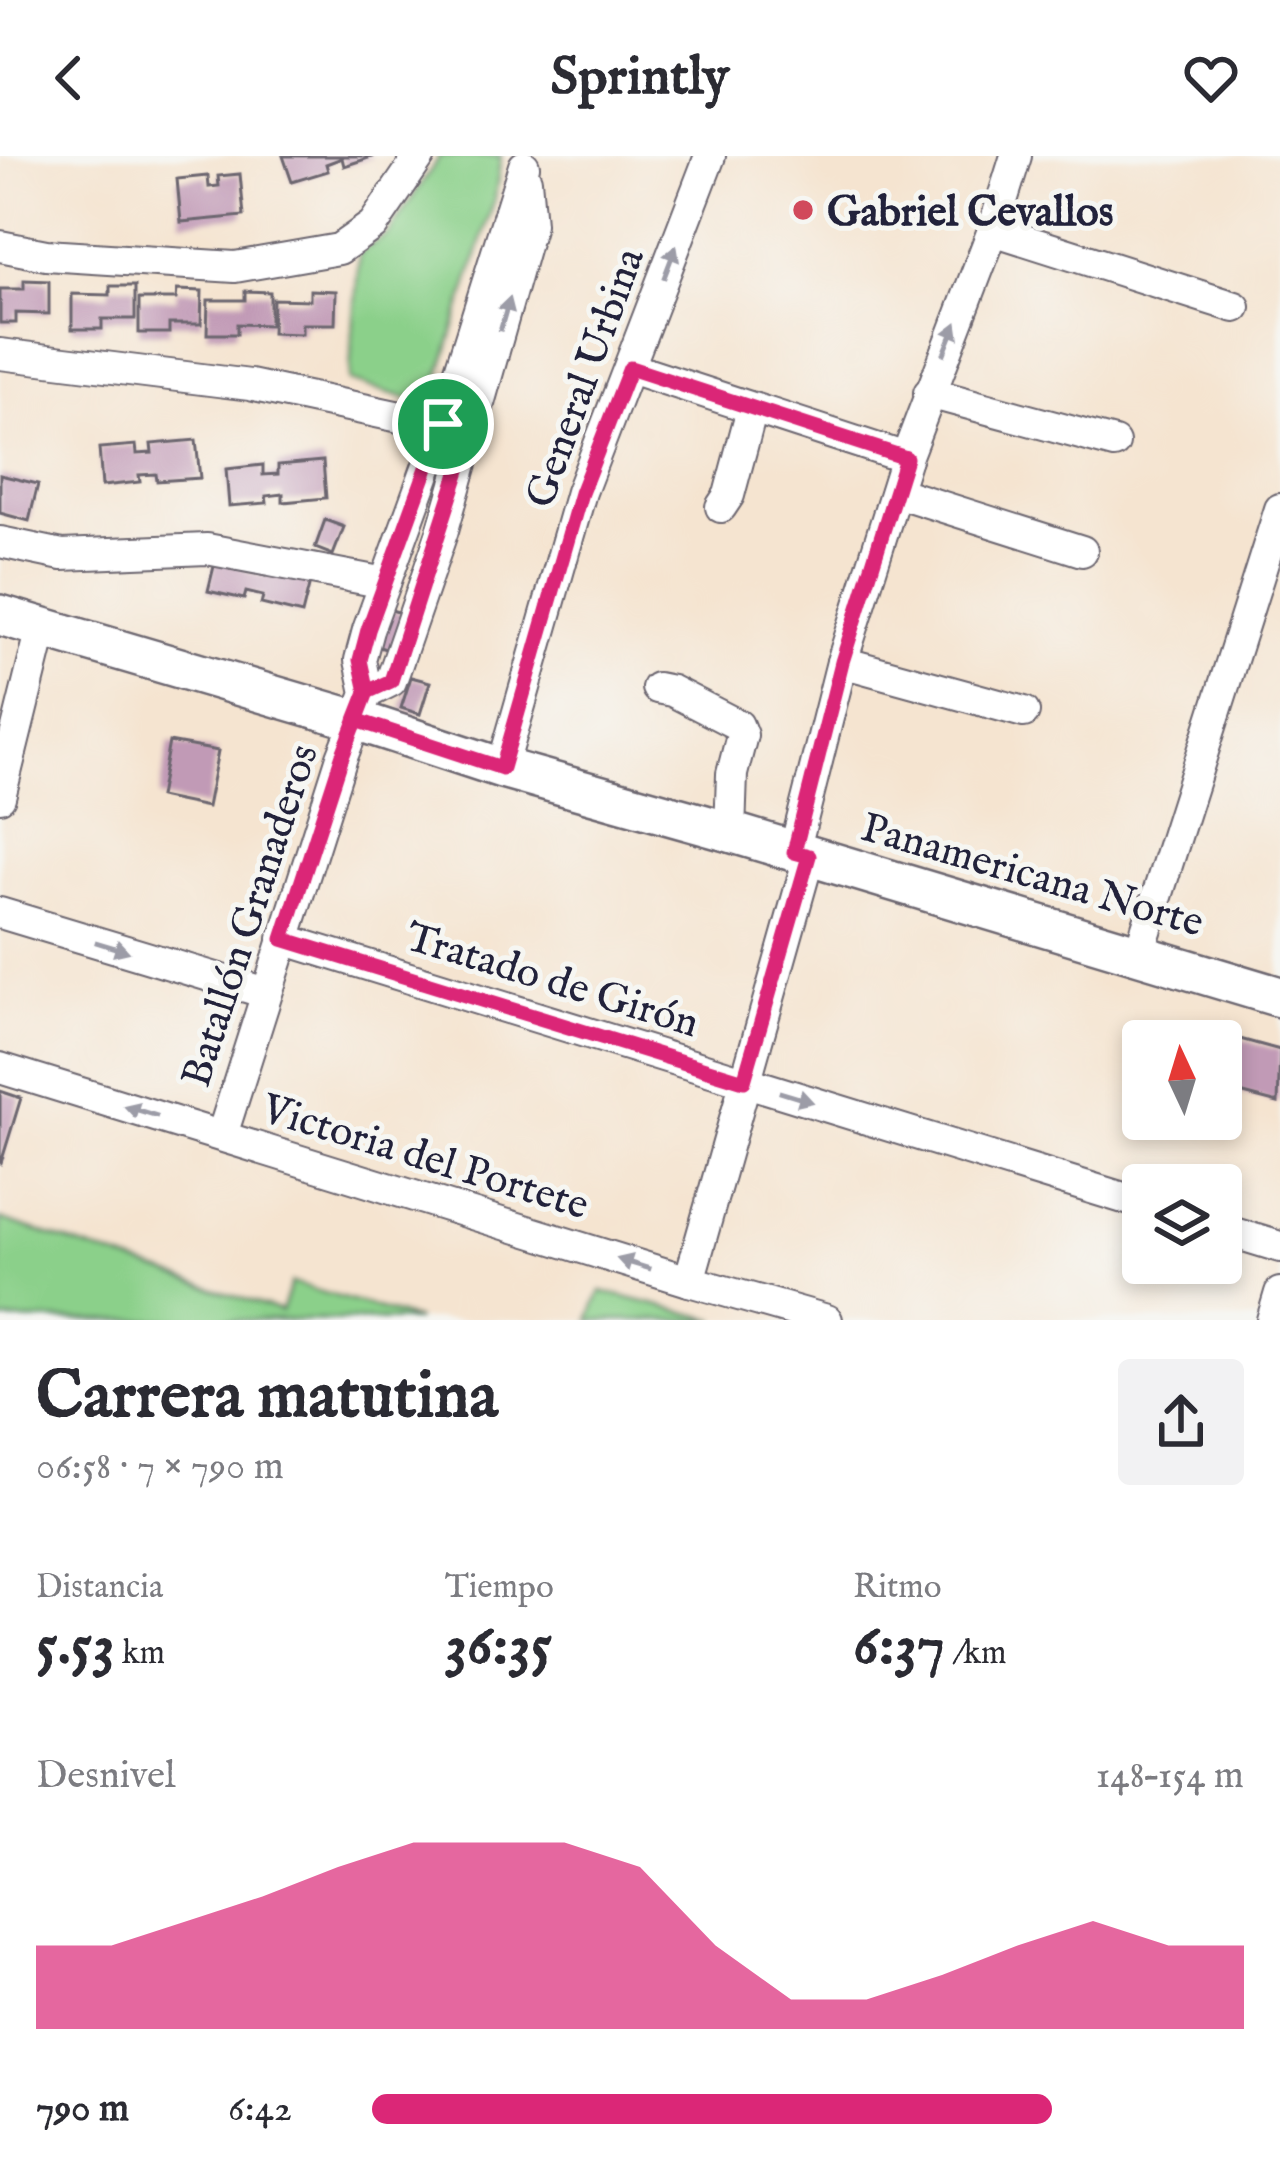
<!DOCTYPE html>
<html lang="es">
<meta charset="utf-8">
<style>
body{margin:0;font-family:"IM FELL English",serif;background:#f2f2f3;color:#2b2b33;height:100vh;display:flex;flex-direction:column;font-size:45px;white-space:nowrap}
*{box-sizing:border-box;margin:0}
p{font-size:39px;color:#7c7c81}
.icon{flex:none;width:66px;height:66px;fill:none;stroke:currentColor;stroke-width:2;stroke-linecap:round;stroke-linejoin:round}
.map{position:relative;height:1164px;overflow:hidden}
.drawer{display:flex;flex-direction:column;background:#fff;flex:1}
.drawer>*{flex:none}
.needle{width:78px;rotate:356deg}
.controls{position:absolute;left:1122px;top:864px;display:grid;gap:24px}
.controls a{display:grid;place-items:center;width:120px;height:120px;border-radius:12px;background:#fff;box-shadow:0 6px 18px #0003;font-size:60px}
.pin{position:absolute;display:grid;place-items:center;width:102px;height:102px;color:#fff;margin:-51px;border:6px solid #fff;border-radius:50%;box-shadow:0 3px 12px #0007}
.round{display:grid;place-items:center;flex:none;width:126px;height:126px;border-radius:12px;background:#f2f2f3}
.head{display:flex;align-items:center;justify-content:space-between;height:204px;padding:0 36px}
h1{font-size:66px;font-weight:700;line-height:90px}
.figures{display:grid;grid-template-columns:repeat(3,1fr);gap:18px;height:204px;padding:12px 36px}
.figures div{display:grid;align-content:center}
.figures b{font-size:60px;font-weight:700}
.figures small{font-size:33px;font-weight:400}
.figures p{font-size:33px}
.chart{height:336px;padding:24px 36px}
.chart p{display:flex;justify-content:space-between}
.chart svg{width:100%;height:216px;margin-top:12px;fill:#db2777;opacity:.7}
ul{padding:0 36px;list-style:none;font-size:39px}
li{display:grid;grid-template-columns:192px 144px 1fr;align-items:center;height:90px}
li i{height:30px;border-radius:15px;background:#db2777}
header{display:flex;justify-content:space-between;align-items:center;height:156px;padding:0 36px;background:#fff;font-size:54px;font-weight:700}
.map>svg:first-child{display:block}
.green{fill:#8bd08a;stroke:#567962;stroke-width:3}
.building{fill:#c19ab6}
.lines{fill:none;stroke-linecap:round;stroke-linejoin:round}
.minor-casing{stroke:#6c666f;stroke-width:34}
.major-casing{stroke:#6c666f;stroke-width:44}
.minor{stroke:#fff;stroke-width:30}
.major{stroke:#fff;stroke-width:39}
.oneway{fill:#9c9ca7}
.route-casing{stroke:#fff;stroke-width:24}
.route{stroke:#db2777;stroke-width:15}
.poi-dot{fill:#d1495b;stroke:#f6f6f2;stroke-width:4.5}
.labels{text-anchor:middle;stroke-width:10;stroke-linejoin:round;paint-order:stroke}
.poi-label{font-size:42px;font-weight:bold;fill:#22223b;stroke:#f6f6f2;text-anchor:start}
.street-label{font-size:42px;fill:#22223b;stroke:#f6f6f2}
</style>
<header><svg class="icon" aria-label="back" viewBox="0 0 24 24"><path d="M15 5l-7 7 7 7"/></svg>Sprintly<svg class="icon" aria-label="heart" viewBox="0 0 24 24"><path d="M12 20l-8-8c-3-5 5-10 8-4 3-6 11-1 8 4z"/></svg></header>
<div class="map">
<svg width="1280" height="1164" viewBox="0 0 1280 1164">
<rect width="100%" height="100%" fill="#f6f6f2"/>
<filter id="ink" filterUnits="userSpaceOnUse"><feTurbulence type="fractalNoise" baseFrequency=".00833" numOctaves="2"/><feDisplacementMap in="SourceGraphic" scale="24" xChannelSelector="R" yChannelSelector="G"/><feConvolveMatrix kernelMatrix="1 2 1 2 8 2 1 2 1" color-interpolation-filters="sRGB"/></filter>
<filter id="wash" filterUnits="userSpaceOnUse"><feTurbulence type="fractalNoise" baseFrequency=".004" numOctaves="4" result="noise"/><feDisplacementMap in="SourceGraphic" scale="48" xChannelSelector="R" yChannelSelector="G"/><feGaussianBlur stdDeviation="2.7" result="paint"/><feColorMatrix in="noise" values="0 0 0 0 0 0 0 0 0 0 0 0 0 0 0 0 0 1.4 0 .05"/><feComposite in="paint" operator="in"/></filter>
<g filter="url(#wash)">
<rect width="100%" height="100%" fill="#f5e4d0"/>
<g class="green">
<polygon points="440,0 501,0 495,42 433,241 413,244 349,225 359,97 388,78"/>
<polygon points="0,1063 281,1155 291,1127 417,1164 0,1164"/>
<polygon points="601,1135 717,1164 589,1164"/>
</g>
<g id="blocks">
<g class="building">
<polygon points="283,0 372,0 372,1 344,10 342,2 326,8 328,15 292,26"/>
<polygon points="240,18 244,60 181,66 177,23 208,20 209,31 219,30 218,20"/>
<polygon points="24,124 49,125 49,158 16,157 16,167 0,167 0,133 24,133"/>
<polygon points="110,130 135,130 135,163 102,163 102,173 72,173 72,138 110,139"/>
<polygon points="177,134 202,135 201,168 169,168 169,177 139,177 139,143 176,143"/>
<polygon points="310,134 336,135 335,168 302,168 302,178 272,177 273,143 310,144"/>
<polygon points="245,135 270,136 270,169 237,168 237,178 207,178 208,144 245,144"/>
<polygon points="196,284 200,322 157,325 156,318 139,319 140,326 102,330 99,292 136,289 137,298 152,297 151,288"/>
<polygon points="323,305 326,342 283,346 283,338 266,340 267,347 229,350 226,313 263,309 263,319 278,318 278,309"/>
<polygon points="0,319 38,328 29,365 0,357"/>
<polygon points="325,364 344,371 333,399 315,392"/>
<polygon points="217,398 250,416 265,420 267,411 311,422 302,458 261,448 263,440 246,436 244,443 208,435"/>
<polygon points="385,452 404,458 392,495 373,489"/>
<polygon points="411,521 430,526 420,558 401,552"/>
<polygon points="169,586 218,595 207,651 159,641"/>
<polygon points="1229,880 1280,894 1278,947 1221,932 1221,910"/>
<polygon points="0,935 21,942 1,1007 0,1006"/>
</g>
</g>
</g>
<g filter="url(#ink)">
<use href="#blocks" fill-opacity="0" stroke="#6c666f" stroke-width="3"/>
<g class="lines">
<defs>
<g id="minor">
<polyline points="993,74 1235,151"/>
<polyline points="0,90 46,99 235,111 339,93 373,69 420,0"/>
<polyline points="0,198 250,229 461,274"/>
<polyline points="630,212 906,302"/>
<polyline points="929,237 1114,287"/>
<polyline points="896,336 1082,395"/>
<polyline points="721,351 729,339 752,253"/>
<polyline points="0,386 62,399 207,393 385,427"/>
<polyline points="842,506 1024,556"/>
<polyline points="657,532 672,535 738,569 742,579 732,618 730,676"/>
<polyline points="367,537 391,525 443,374 530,68 526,24"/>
<polyline points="502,612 581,336 710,0"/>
<polyline points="0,641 42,472"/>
<polyline points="794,696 842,506 906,302 993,74 1016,0"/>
<polyline points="0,757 266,837"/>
<polyline points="283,783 1143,1048"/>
<polyline points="1139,797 1280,353"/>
<polyline points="0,912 689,1125 827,1164"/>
<polyline points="222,979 342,601 367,537 360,504 368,474 443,268 524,10"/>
<polyline points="1221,1073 1280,1091"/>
<polyline points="689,1125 809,701"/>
<polyline points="1272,1164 1280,1137"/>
</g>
<polyline id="major" points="0,459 356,564 502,612 730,676 1280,841"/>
</defs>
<use href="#minor" class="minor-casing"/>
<use href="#major" class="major-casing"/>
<use href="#minor" class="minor"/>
<use href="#major" class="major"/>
</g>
<defs><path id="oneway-solid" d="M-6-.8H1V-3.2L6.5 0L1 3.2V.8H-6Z" transform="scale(3)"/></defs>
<g class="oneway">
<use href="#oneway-solid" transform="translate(670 106) rotate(-69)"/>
<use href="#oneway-solid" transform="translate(505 158) rotate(-74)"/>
<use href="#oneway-solid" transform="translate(950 183) rotate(-68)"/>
<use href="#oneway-solid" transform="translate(112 791) rotate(17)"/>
<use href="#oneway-solid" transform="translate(796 941) rotate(17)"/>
<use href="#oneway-solid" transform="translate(141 955) rotate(-163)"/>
<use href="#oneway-solid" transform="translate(634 1108) rotate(-163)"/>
</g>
</g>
<g class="lines" filter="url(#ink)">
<defs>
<polyline id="route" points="443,268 368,474 360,504 367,536 342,601 283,783 744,925 809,700 794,696 842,506 906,302 630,212 581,337 502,612 356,564 367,536 391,525 471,277 443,268"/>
</defs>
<use href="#route" class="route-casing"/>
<use href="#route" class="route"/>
</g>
<circle class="poi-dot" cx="803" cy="54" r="12"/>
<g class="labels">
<g class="poi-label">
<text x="827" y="69">Gabriel Cevallos</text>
</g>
<g class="street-label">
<text transform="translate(583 221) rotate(-70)" y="15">General Urbina</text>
<text transform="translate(1033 717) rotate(16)" y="15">Panamericana Norte</text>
<text transform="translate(248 759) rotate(-72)" y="15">Batallón Granaderos</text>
<text transform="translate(553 822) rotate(17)" y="15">Tratado de Girón</text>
<text transform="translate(426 999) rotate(17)" y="15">Victoria del Portete</text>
</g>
</g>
</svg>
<div class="controls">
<a><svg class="needle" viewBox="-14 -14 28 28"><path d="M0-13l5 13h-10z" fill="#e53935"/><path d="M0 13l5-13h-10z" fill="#7c7c81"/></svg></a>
<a><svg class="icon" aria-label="layers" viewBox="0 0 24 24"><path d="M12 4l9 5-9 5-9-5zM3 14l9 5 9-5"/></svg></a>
</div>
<div class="pin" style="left:443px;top:268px;background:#1e9e55"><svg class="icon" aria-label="arrive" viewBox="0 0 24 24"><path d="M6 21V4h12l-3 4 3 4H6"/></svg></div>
</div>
<section class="drawer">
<div class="head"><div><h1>Carrera matutina</h1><p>06:58 · 7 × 790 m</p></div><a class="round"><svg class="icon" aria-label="share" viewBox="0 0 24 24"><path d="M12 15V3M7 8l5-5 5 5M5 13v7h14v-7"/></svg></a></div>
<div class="figures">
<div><p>Distancia</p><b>5.53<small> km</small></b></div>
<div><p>Tiempo</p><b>36:35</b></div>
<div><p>Ritmo</p><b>6:37<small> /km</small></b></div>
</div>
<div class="chart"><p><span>Desnivel</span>148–154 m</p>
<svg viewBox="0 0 160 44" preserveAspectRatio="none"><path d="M0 44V27L10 27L20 22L30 17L40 11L50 6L60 6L70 6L80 11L90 27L100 38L110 38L120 33L130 27L140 22L150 27L160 27V44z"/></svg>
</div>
<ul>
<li><b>790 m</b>6:42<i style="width:78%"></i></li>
</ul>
</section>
